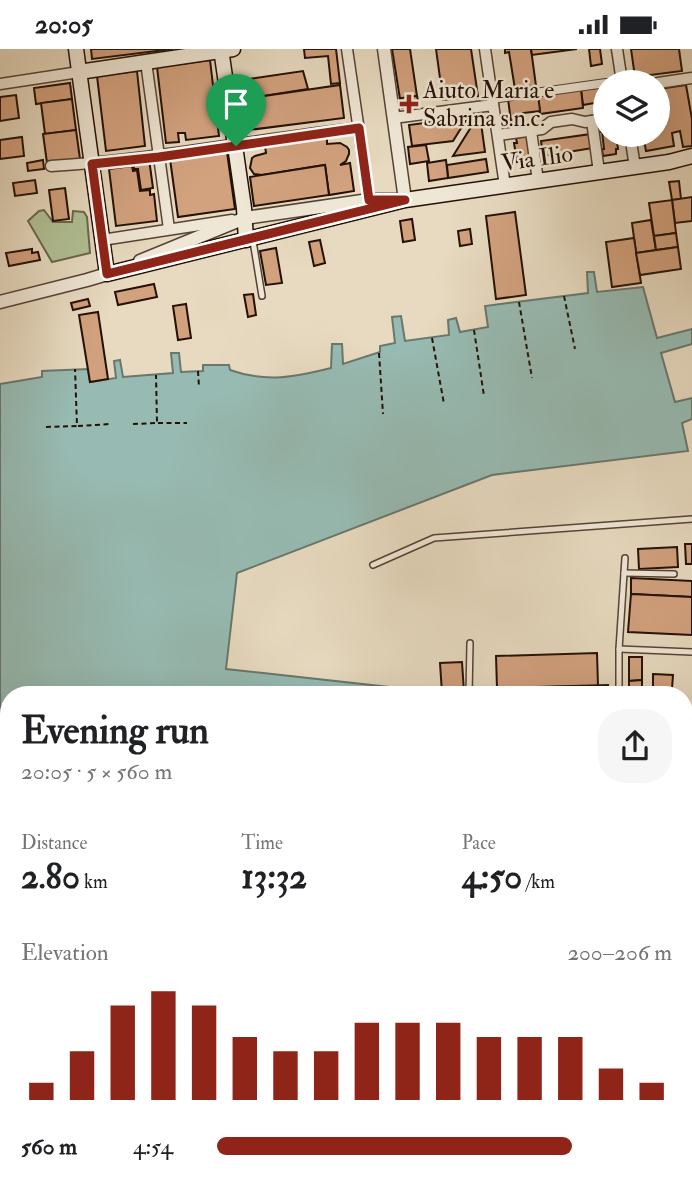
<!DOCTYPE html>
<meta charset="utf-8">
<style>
body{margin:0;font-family:"IM FELL Double Pica",serif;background:#f6f6f6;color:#202124;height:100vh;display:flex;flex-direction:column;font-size:26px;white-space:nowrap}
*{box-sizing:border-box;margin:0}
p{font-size:23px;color:#757577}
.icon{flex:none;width:38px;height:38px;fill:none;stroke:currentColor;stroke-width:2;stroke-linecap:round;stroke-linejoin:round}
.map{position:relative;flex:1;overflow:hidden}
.panel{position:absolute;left:0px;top:637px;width:693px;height:502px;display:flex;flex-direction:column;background:#fff;border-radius:28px 28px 0 0;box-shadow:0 7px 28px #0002}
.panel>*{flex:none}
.buttons{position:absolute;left:593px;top:21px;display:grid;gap:14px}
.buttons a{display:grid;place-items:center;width:77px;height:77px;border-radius:50%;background:#fff;box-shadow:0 7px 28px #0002;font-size:35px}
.pin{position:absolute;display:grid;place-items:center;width:60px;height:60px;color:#fff;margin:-72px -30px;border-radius:50% 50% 50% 0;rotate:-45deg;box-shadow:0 0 7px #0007}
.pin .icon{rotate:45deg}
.round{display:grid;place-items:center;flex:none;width:74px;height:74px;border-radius:28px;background:#f6f6f6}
.headline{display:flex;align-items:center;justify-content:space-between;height:119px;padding:0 21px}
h1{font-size:38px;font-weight:700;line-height:52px}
.stats{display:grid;grid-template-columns:repeat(3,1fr);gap:10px;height:119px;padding:7px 21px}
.stats div{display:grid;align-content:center}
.stats b{font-size:35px;font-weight:700}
.stats small{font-size:19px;font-weight:400}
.stats p{font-size:19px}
.chart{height:196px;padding:14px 21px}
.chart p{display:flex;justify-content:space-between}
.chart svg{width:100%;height:126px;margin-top:7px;stroke:#8f2418;stroke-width:6}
ul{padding:0 21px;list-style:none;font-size:23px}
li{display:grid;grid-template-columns:112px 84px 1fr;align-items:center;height:52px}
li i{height:18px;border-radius:9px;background:#8f2418}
.status{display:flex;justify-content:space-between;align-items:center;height:49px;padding:0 35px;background:#fff;direction:ltr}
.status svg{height:19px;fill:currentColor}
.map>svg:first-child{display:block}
.green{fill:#b1c196;stroke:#6b684e;stroke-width:2}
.water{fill:#97bbb3;stroke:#69776d;stroke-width:2}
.building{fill:#d2a17e;stroke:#251005;stroke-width:2}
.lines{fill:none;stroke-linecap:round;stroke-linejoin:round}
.service-casing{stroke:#564234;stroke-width:8}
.pedestrian-casing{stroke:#564234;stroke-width:10}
.minor-casing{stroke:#564234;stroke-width:13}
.tertiary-casing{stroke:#564234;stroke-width:15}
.secondary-casing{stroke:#251005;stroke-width:17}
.path{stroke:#251005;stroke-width:2;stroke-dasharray:5 3.5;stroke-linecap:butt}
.service{stroke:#efe7d6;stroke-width:5}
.pedestrian{stroke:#efe7d6;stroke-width:8}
.minor{stroke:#efe7d6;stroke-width:10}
.tertiary{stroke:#efe7d6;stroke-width:12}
.secondary{stroke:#efe7d6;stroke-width:14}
.route-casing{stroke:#fff;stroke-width:14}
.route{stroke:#8f2418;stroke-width:9}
.poi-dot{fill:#8f2418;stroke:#efe7d6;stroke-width:2.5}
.labels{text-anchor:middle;stroke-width:5;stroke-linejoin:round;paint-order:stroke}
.poi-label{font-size:24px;fill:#251005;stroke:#efe7d6;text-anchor:start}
.street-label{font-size:24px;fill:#251005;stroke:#efe7d6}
</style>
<div class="status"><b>20:05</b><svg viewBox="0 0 49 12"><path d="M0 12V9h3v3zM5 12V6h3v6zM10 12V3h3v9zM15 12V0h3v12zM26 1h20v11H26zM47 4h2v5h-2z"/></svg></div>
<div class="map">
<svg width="692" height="1139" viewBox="0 0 692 1139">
<rect width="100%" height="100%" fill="#e7dac0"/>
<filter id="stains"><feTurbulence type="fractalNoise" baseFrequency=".00286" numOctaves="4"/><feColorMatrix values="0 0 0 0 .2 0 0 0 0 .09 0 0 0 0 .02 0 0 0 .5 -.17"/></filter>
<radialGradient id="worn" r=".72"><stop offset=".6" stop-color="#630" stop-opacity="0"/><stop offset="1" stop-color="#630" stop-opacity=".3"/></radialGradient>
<polygon class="green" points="44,161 53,173 72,173 73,162 84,163 87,168 90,204 52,213 28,172 39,162"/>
<path class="water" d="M587,223h7l3,20 46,-5 14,51 35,-9v15l-31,9 14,49 17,-4v21l-10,4 6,28 -196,24 -255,98 -11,96 172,19v7h-389v255l-9,6v-572l42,-7v-6l46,-2 2,13 26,-4 -2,-17 6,-1 3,17 50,-4 -2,-20h8l2,19 22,-1v-6h26l1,5c37,13 64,7 101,-2l1,-24h10l1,20 37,-12v-6l15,-3 -3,-26 9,-1 4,25 44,-6 -1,-15 8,-2 4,14 28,-5 -3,-21 103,-13z"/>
<g class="building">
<polygon points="91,0 173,0 92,10"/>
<polygon points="304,0 336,0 340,34 331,35 328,7 305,9"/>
<polygon points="392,0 410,0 417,47 400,50"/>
<polygon points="436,0 471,0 478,47 443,51"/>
<polygon points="505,0 531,0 536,37 515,40 509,3 505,4"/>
<polygon points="531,0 577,0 532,6"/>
<polygon points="589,0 600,0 602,15 591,17"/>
<polygon points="631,0 679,0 682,22 635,28"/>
<polygon points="210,11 219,87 186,91 185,84 178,84 179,93 166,94 157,18"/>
<polygon points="137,22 145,97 106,102 97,27"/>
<polygon points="303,22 308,40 244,50 242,31"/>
<polygon points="70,34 72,50 36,55 34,39"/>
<polygon points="340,36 344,69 249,81 244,50"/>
<polygon points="686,36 692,70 692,97 683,98 680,82 672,84 674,97 646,102 643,86 658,86 658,40"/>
<polygon points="606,37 606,68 601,69 600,62 603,62 602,54 600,53 583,56 581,40"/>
<polygon points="581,40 583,59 540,65 538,46"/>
<polygon points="16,46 19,69 0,72 0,48"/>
<polygon points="538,46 540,62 523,64 524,66 520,66 521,72 523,72 523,74 525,73 525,79 512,80 508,50"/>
<polygon points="417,47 419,56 402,59 401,49"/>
<polygon points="72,50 76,81 45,85 41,54"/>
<polygon points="468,68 453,92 412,97 409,76"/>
<polygon points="481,74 485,103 453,107 473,75"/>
<polygon points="606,76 606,86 616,86 618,100 616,100 616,105 603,107 602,100 604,100 602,82 600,83 599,77"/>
<polygon points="76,81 80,110 47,114 43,85"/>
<polygon points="591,85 593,99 543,107 541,92"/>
<polygon points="528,87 532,117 520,118 520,112 517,113 514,94 517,94 516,89"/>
<polygon points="22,88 24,107 0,110 0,91"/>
<polygon points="327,88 327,95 340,94 347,98 349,101 349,105 346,112 340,116 350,114 354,142 329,146 325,116 262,126 254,125 250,119 252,109 255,107 266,104 265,97"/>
<polygon points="426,96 429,112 410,115 408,98"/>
<polygon points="227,103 235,160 178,168 170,110"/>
<polygon points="149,110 153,139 141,141 138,120 134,120 133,113"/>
<polygon points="486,110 488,123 448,129 447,116"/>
<polygon points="43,111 44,120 28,122 27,114"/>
<polygon points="446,111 448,129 429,132 427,114"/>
<polygon points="325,116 329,146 254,157 250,128"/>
<polygon points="132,117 133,122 137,121 140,142 150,141 150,146 154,145 157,172 116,177 109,120"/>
<polygon points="35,131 37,144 15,147 13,134"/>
<polygon points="679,132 681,150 672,151 669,133"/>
<polygon points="65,139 69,170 53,172 49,141"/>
<polygon points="692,148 692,172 675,174 672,151"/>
<polygon points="672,151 676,184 654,187 649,154"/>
<polygon points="515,163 526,246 496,250 486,167"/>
<polygon points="412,170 415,191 403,193 400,172"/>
<polygon points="651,171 656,201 636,204 632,174"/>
<polygon points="470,180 472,195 460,197 458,182"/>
<polygon points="676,184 678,198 656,201 654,187"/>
<polygon points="634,189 641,234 612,238 606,193"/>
<polygon points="320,191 325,214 314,217 309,193"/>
<polygon points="678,198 681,220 640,226 636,204"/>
<polygon points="276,199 282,234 266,236 260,202"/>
<polygon points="32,200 32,204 38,203 40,211 9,217 6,204"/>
<polygon points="154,235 157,248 118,256 115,243"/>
<polygon points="253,245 256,266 248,268 244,246"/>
<polygon points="88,250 90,257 73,261 71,254"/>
<polygon points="186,255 191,289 178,291 173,257"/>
<polygon points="98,263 108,330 90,333 79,266"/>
<polygon points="685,495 692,495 692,515 686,515"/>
<polygon points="677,498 678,518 639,520 638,500"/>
<polygon points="631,529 692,532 692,548 631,545"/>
<polygon points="631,545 692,548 692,586 628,583"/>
<polygon points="597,604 598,637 497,639 496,607"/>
<polygon points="629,608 642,608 642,631 629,632"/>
<polygon points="462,613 464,643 442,644 440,614"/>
<polygon points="653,625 673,626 672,640 653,639"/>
<polygon points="642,631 642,646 629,646 629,632"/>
<polygon points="608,636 608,646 497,646 497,639"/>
</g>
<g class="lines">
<defs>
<g id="service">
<polyline points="253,192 262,247"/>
<polyline points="373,516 434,489 692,470"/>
<polyline points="624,524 674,525"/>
<polyline points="619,600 692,603"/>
<polyline points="469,646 470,594"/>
<polyline points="619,646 619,600 625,509"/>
<polyline points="684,674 692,674"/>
<polyline points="684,931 692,909"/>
<polyline points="0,970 9,970"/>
</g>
<polyline id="pedestrian" points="492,50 606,34"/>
<g id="minor">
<polyline points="347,0 370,157"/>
<polyline points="485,0 505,137"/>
<polyline points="617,0 622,33"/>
<polyline points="146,13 169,180"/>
<polyline points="658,34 692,29"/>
<polyline points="0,35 79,23"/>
<polyline points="393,69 493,56"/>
<polyline points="592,72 599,123"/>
<polyline points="531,82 538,132"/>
<polyline points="498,86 542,80 551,73 572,70 585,73 606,70"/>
<polyline points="630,86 635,118"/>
<path d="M51,117c103,-6 205,-27 308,-38"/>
<polyline points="102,191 232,171"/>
<polyline points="684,1001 692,991"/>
<polyline points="684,1025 692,1024"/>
<polyline points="0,1059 9,1065"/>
</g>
<g id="tertiary">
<polyline points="140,212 245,169 369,151 405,151 384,0"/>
<polyline points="0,253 87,231 114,223"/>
</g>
<g id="secondary">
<polyline points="76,0 107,225 405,151 669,113 692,107"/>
<polyline points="221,0 244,159 246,191"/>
<polyline points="79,23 233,0"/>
</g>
</defs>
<use href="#service" class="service-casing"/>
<use href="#pedestrian" class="pedestrian-casing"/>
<use href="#minor" class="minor-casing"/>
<use href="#tertiary" class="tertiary-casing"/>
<use href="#secondary" class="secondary-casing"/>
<g class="path">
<polyline points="564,247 575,300"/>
<polyline points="519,253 532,329"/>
<polyline points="474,281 484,347"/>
<polyline points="432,289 444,355"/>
<polyline points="379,304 383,365"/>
<polyline points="198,322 199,338"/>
<polyline points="158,374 187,374"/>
<polyline points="133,375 157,374 156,326"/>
<polyline points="78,377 110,375"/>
<polyline points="46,378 77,377 75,320"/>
</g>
<use href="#service" class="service"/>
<use href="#pedestrian" class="pedestrian"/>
<use href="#minor" class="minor"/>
<use href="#tertiary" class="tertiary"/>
<use href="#secondary" class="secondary"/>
</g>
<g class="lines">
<defs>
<polygon id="route" points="359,79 369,151 405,151 107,225 92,115 159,108"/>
</defs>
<use href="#route" class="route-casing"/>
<use href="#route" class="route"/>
</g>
<path class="poi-dot" d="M405.5 44.5h7v7h7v7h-7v7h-7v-7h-7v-7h7z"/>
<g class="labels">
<g class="poi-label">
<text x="423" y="49">Aiuto Maria e<tspan x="423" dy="28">Sabrina s.n.c.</tspan></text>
</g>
<g class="street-label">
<text transform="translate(537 109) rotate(-8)" y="8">Via Ilio</text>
</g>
</g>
<rect width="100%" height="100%" filter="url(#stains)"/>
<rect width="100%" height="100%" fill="url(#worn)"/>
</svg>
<div class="buttons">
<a><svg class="icon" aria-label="layers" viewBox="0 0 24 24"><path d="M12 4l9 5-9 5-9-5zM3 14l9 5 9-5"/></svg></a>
</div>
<div class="pin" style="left:236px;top:97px;background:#1e9e55"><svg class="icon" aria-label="arrive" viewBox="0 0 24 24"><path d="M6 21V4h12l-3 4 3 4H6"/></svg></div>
<section class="panel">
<div class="headline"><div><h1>Evening run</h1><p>20:05 · 5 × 560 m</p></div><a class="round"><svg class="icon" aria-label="share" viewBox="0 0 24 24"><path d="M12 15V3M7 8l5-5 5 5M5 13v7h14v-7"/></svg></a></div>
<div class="stats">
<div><p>Distance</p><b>2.80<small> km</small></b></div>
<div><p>Time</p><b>13:32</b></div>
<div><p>Pace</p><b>4:50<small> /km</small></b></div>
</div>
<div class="chart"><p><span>Elevation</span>200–206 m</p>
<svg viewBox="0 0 160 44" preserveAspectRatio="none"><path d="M5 44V38M15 44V27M25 44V11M35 44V6M45 44V11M55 44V22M65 44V27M75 44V27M85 44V17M95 44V17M105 44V17M115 44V22M125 44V22M135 44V22M145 44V33M155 44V38"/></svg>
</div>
<ul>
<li><b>560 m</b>4:54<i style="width:78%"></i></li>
</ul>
</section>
</div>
